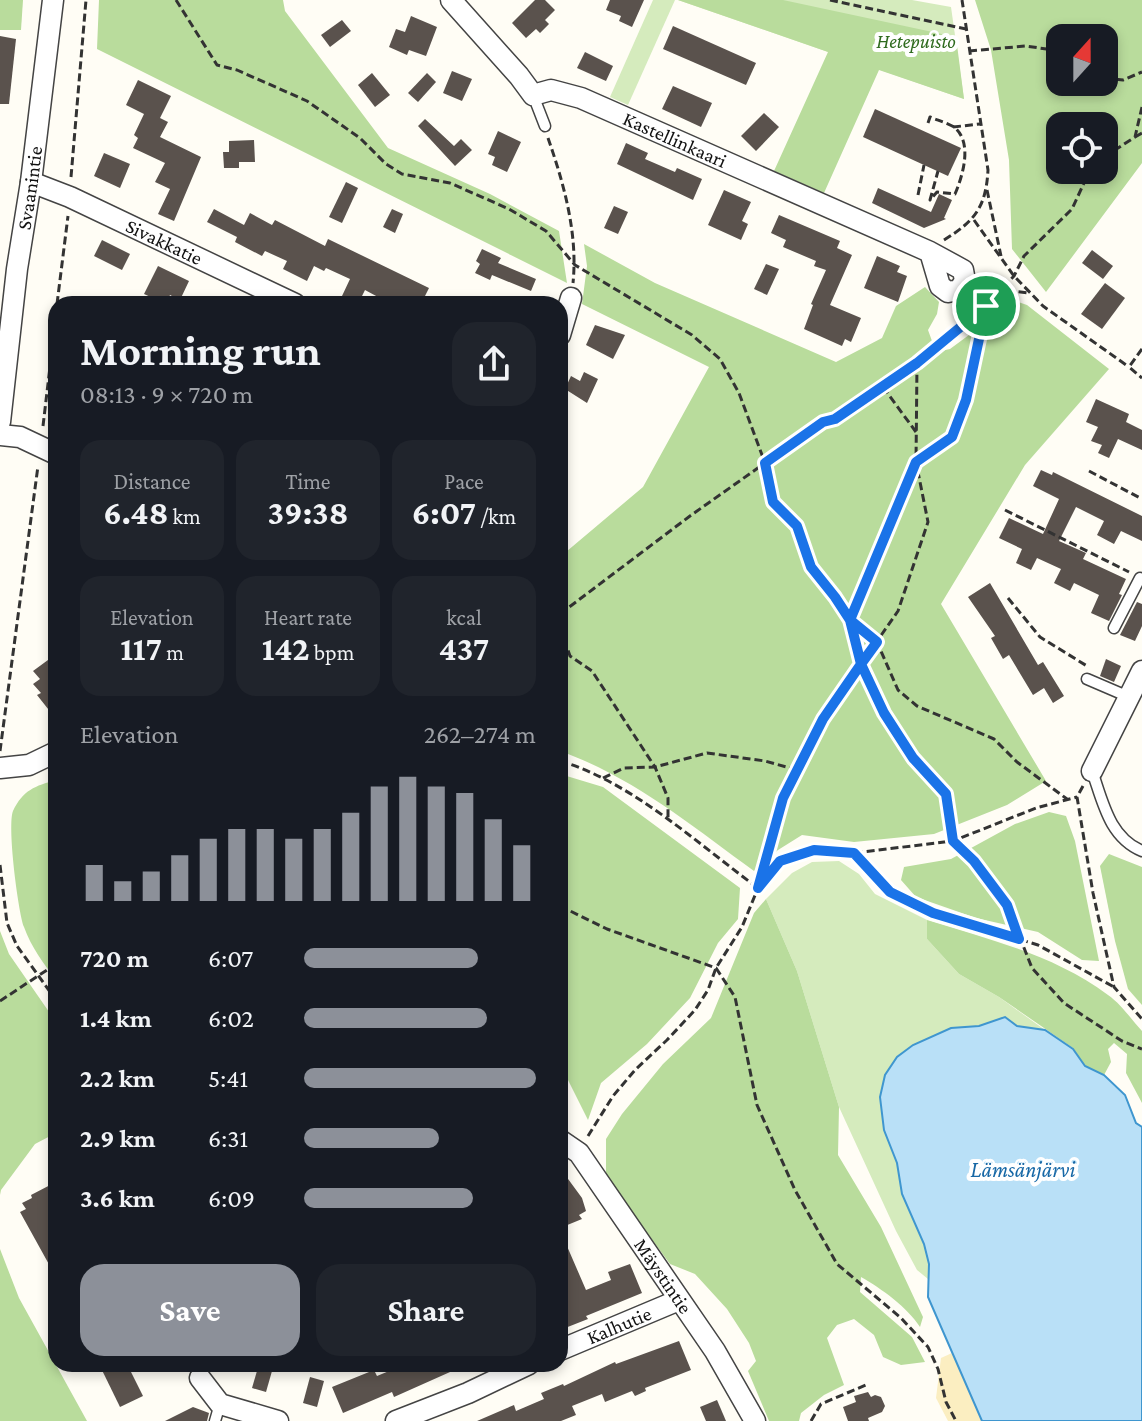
<!DOCTYPE html>
<meta charset="utf-8">
<style>
body{margin:0;font-family:"Crimson Pro",serif;background:#20242c;color:#f1f3f6;height:100vh;display:flex;flex-direction:column;font-size:30px;white-space:nowrap}
*{box-sizing:border-box;margin:0}
p{font-size:26px;color:#9ea1a6}
.icon{flex:none;width:44px;height:44px;fill:none;stroke:currentColor;stroke-width:2;stroke-linecap:round;stroke-linejoin:round}
.map{position:relative;flex:1;overflow:hidden}
.sheet{position:absolute;left:48px;top:296px;width:520px;height:1076px;display:flex;flex-direction:column;background:#171b24;border-radius:24px;box-shadow:0 4px 12px #0003}
.sheet>*{flex:none}
.needle{width:52px;rotate:21deg}
.controls{position:absolute;left:1046px;top:24px;display:grid;gap:16px}
.controls a{display:grid;place-items:center;width:72px;height:72px;border-radius:16px;background:#171b24;box-shadow:0 4px 12px #0003;font-size:40px}
.pin{position:absolute;display:grid;place-items:center;width:68px;height:68px;color:#fff;margin:-34px;border:4px solid #fff;border-radius:50%;box-shadow:0 2px 8px #0007}
.round{display:grid;place-items:center;flex:none;width:84px;height:84px;border-radius:24px;background:#20242c}
.summary{display:flex;align-items:center;justify-content:space-between;height:136px;padding:0 32px}
h1{font-size:44px;font-weight:700;line-height:60px}
.figures{display:grid;grid-template-columns:repeat(3,1fr);gap:12px;height:136px;padding:8px 32px}
.figures div{display:grid;align-content:center;border-radius:20px;background:#20242c;text-align:center}
.figures b{font-size:34px;font-weight:700}
.figures small{font-size:22px;font-weight:400}
.figures p{font-size:22px}
.chart{height:224px;padding:16px 32px}
.chart p{display:flex;justify-content:space-between}
.chart svg{width:100%;height:144px;margin-top:8px;stroke:#8c9099;stroke-width:6}
.primary-button{display:flex;gap:16px;margin-top:auto;padding:16px 32px}
.primary-button a{flex:1;height:92px;border-radius:24px;background:#8c9099;color:#fff;font-size:32px;font-weight:700;line-height:92px;text-align:center}
.primary-button a+a{background:#20242c;color:#f1f3f6}
ul{padding:0 32px;list-style:none;font-size:26px}
li{display:grid;grid-template-columns:128px 96px 1fr;align-items:center;height:60px}
li i{height:20px;border-radius:10px;background:#8c9099}
.map>svg:first-child{display:block}
.green{fill:#d5ebbd}
.forest{fill:#b9dc9c;fill-rule:evenodd}
.sand{fill:#fbeec1}
.water{fill:#b9e0f7;stroke:#3f96cf;stroke-width:2}
.building{fill:#5a524d}
.lines{fill:none;stroke-linecap:round;stroke-linejoin:round}
.service-casing{stroke:#444;stroke-width:13}
.minor-casing{stroke:#444;stroke-width:23}
.path{stroke:#333;stroke-width:3;stroke-dasharray:8 4;stroke-linecap:butt}
.service{stroke:#fff;stroke-width:10}
.minor{stroke:#fff;stroke-width:20}
.route-casing{stroke:#fff;stroke-width:16}
.route{stroke:#1a73e8;stroke-width:10}
.labels{text-anchor:middle;stroke-width:8;stroke-linejoin:round;paint-order:stroke}
.park-label{font-size:20px;font-style:italic;fill:#2f6b1f;stroke:#fff}
.street-label{font-size:20px;fill:#111;stroke:#fff}
.water-label{font-size:22px;font-style:italic;fill:#1768a6;stroke:#fff}
</style>
<div class="map">
<svg width="1142" height="1421" viewBox="0 0 1142 1421">
<rect width="100%" height="100%" fill="#fffdf5"/>
<g class="green">
<polygon points="653,0 675,0 628,105 610,97"/>
<polygon points="678,0 912,0 951,7 964,99"/>
<polygon points="839,861 859,874 875,894 927,920 927,939 959,974 999,997 1045,1030 1017,1026 1005,1017 979,1026 951,1028 913,1045 884,1130 897,1163 902,1194 924,1244 929,1264 928,1279 917,1270 896,1231 839,1107 797,971 766,899 792,873 812,862"/>
</g>
<g class="forest">
<polygon points="0,0 23,0 21,30 0,30"/>
<polygon points="99,0 283,0 285,11 388,148 490,194 559,231 567,283 97,49"/>
<polygon points="678,0 783,0 956,37 964,99 879,70 824,193 774,171 828,52"/>
<path d="M1142,0v163l-96,129 -34,-43 -3,-89 -18,-110 -16,-50zM1060,38h44v44h-44zM1060,126h44v44h-44z"/>
<path d="M584,244l71,39 181,79 46,-24 14,-32 29,-19 14,15 -2,12 -9,16 8,22 14,-3 65,-48 12,4 82,64 -84,96 -84,139 105,177 -39,24 -73,29 -80,8 -52,-7 -24,15 -24,21c-62,-45 -121,-94 -194,-120v-194l83,-70 66,-120 -127,-63 5,-38z"/>
<polygon points="560,774 603,787 740,888 738,919 718,943 690,998 647,1044 601,1083 588,1120 560,1064"/>
<path d="M56,780v200c-12,-16 -25,-33 -32,-53 -6,-16 -17,-102 -11,-116 10,-21 22,-25 43,-31z"/>
<polygon points="1049,812 1066,816 1075,841 1099,961 1082,960 1038,932 976,918 916,897 901,880 904,867 951,859 1015,824"/>
<polygon points="1109,854 1142,867 1142,1005 1128,989 1115,941 1100,866"/>
<path d="M766,899l31,72 42,136 -1,48 43,72 42,90 -3,10c-13,-20 -38,-38 -59,-50l-1,15 52,45 13,25 -24,3 -18,-8 -9,-22 -20,-16 -17,6 -10,13 17,47 -20,10 -23,18 -2,8h-30l-21,-50 8,-10 -7,-18 -22,-34 -32,-35 -25,-10 -64,-87v-38l16,-25 41,-50 48,-46 43,-105z"/>
<path d="M927,920c64,20 127,35 181,75 13,9 23,24 34,36v72l-16,-30 1,-19 -13,-11 -6,6 3,13 -7,13 -19,-9 -12,-18 -74,-51 -40,-23 -32,-35z"/>
<polygon points="0,931 9,954 56,1022 56,1133 35,1144 1,1190 0,1195"/>
<polygon points="0,1249 19,1298 87,1421 0,1421"/>
</g>
<polygon class="sand" points="952,1353 982,1421 948,1421 936,1398 941,1358"/>
<polygon class="water" points="1005,1017 1017,1026 1045,1030 1073,1049 1085,1066 1104,1075 1125,1095 1136,1123 1142,1127 1142,1421 982,1421 928,1297 929,1264 924,1244 902,1194 897,1163 884,1130 880,1097 885,1075 897,1057 913,1045 951,1028 979,1026"/>
<g class="building">
<polygon points="535,0 545,0 555,10 545,20 549,24 540,33 536,29 526,38 512,23"/>
<polygon points="610,0 644,0 632,27 619,21 621,16 606,10"/>
<polygon points="411,16 437,27 426,56 409,50 407,55 389,47 396,29 405,32"/>
<polygon points="342,20 351,31 330,47 321,35"/>
<polygon points="673,26 756,63 746,85 663,49"/>
<polygon points="0,36 16,39 9,104 0,104"/>
<polygon points="585,52 613,66 606,81 577,68"/>
<polygon points="452,71 472,79 462,101 443,93"/>
<polygon points="372,73 390,95 375,107 358,85"/>
<polygon points="427,73 436,82 418,102 408,93"/>
<polygon points="138,80 171,96 160,118 168,122 160,137 201,157 174,221 158,214 170,189 155,182 165,163 133,148 138,138 134,135 144,114 126,105"/>
<polygon points="673,86 712,103 701,127 662,109"/>
<polygon points="875,109 961,148 948,176 863,137"/>
<polygon points="764,113 779,127 756,151 741,136"/>
<polygon points="425,119 454,146 461,139 472,150 455,166 418,126"/>
<polygon points="498,131 521,142 507,172 492,165 495,157 488,154"/>
<polygon points="254,140 255,162 239,162 239,168 224,168 223,152 229,152 229,141"/>
<polygon points="626,143 648,153 645,159 675,172 677,168 702,179 693,200 617,164"/>
<polygon points="104,153 130,164 120,188 94,176"/>
<polygon points="346,182 358,188 342,223 329,217"/>
<polygon points="878,188 931,212 939,194 952,200 944,218 946,219 924,228 872,203"/>
<polygon points="724,190 751,202 742,221 748,224 741,240 708,225"/>
<polygon points="614,206 628,212 618,234 604,228"/>
<polygon points="214,209 244,225 250,213 272,225 275,220 325,246 328,239 429,288 421,304 391,304 365,290 358,304 342,296 350,279 326,268 324,271 314,266 307,281 283,269 287,261 265,251 262,256 235,242 237,237 207,222"/>
<polygon points="392,209 403,214 395,233 383,227"/>
<polygon points="779,215 840,241 837,248 852,255 830,305 861,318 851,342 845,339 842,346 804,329 813,305 811,304 826,270 814,266 816,261 783,247 786,240 771,233"/>
<polygon points="102,240 130,254 122,270 94,256"/>
<polygon points="482,249 501,258 498,263 536,279 531,291 492,275 490,280 475,273 480,264 476,261"/>
<polygon points="1092,250 1113,266 1103,279 1082,263"/>
<polygon points="877,256 900,266 897,272 907,276 898,302 864,288"/>
<polygon points="766,264 779,269 767,295 754,289"/>
<polygon points="158,266 189,281 180,300 170,295 166,304 144,294"/>
<polygon points="1105,283 1125,298 1102,329 1081,314"/>
<polygon points="595,325 625,335 613,359 586,345"/>
<polygon points="584,372 598,379 587,403 565,389 571,376 580,381"/>
<polygon points="1096,399 1129,414 1126,422 1142,430 1142,450 1118,439 1109,458 1098,453 1102,445 1091,441 1098,427 1086,422"/>
<polygon points="1041,470 1052,475 1053,472 1142,516 1142,541 1121,531 1114,544 1097,535 1104,521 1076,507 1059,541 1086,553 1083,559 1126,579 1119,594 1122,595 1109,621 1091,613 1099,595 1074,583 1070,591 1054,583 1061,569 1037,558 1031,570 1016,563 1022,549 999,538 1009,518 1043,534 1059,499 1033,486"/>
<polygon points="990,583 1038,665 1043,662 1064,696 1053,703 1044,688 1033,695 1009,655 1003,659 991,638 995,636 968,597"/>
<polygon points="1137,602 1142,604 1142,626 1135,641 1120,635"/>
<polygon points="56,659 56,719 37,695 41,693 33,684 40,679 33,671 48,660 50,663"/>
<polygon points="1106,659 1121,666 1114,682 1100,676"/>
<polygon points="560,1168 582,1198 586,1211 579,1215 582,1219 560,1228"/>
<polygon points="56,1182 56,1277 20,1212 26,1209 22,1203 32,1198 31,1195"/>
<polygon points="560,1230 586,1290 611,1280 608,1272 630,1264 642,1293 586,1316 588,1319 560,1330 560,1292 568,1288 560,1268"/>
<polygon points="679,1341 691,1370 645,1388 646,1391 635,1396 632,1391 605,1402 602,1394 572,1406 576,1415 561,1421 477,1421 514,1405 516,1411 544,1399 541,1393 563,1384 564,1386 615,1362 616,1364"/>
<polygon points="99,1364 127,1364 143,1396 120,1407"/>
<polygon points="259,1364 274,1364 266,1392 252,1388"/>
<polygon points="406,1364 468,1364 394,1397 392,1392 343,1413 332,1387 374,1370 377,1376"/>
<polygon points="310,1377 324,1381 317,1407 303,1403"/>
<polygon points="868,1392 871,1397 875,1395 881,1397 885,1406 882,1412 868,1418 869,1421 848,1421 843,1407 856,1402 854,1396"/>
<polygon points="717,1400 726,1421 706,1421 700,1407"/>
<polygon points="193,1407 209,1413 207,1421 165,1421"/>
</g>
<g class="lines">
<defs>
<g id="service">
<polyline points="533,95 545,126"/>
<polyline points="1114,628 1140,578 1142,579"/>
<polyline points="1087,679 1129,697"/>
<path d="M1092,771c11,31 17,66 50,80"/>
<polyline points="215,1421 220,1404"/>
</g>
<g id="minor">
<path id="s1" d="M451,0l68,76 14,19 18,-5 30,8 349,154 33,18 2,11 -6,9 -11,2 -8,-6 -10,-34"/>
<path id="s2" d="M31,182l39,15 225,107"/>
<polyline points="560,335 571,298"/>
<path id="s3" d="M0,422l17,-153 14,-87 22,-182"/>
<polyline points="0,435 20,437 56,454"/>
<polyline points="0,768 29,765 56,752"/>
<polyline points="1092,771 1142,671"/>
<path id="s4" d="M560,1140l19,13 136,198 40,70"/>
<path id="s5" d="M560,1350l119,-50"/>
<polyline points="200,1378 220,1404 278,1421"/>
<polyline points="396,1421 468,1393 529,1364"/>
</g>
</defs>
<use href="#service" class="service-casing"/>
<use href="#minor" class="minor-casing"/>
<g class="path">
<polyline points="176,0 217,65 237,70 307,101 360,138 386,164 402,174 450,183 509,209 546,231 575,265 692,335 720,359 739,393 765,463 773,502 797,526 811,567 835,597 850,620 861,664 884,713 913,758 946,794 953,841 974,861 1007,905 1032,968 1064,1003 1122,1041 1142,1049"/>
<polyline points="830,0 966,29"/>
<polyline points="969,51 1026,46 1060,51"/>
<polyline points="1104,78 1123,80 1142,72"/>
<path d="M928,123l2,-6c7,3 18,6 24,10 19,15 9,48 1,67l-18,-2 -7,8 8,-29"/>
<polyline points="953,127 980,124"/>
<polyline points="1135,137 1142,133"/>
<path d="M548,138c16,46 30,96 25,145"/>
<polyline points="1104,157 1135,137 1142,107"/>
<polyline points="71,177 86,0"/>
<polyline points="987,190 1001,256"/>
<polyline points="918,195 924,165"/>
<polyline points="974,220 1014,276 1043,306 1129,367"/>
<path d="M944,240c31,-19 42,-33 44,-70l-26,-170"/>
<polyline points="984,283 1001,290 1030,293"/>
<polyline points="57,304 68,216"/>
<polyline points="986,306 966,400 952,437 916,462 850,620 877,642 898,690 917,706 994,739 1017,762 1067,799"/>
<polyline points="1142,349 1129,367 1142,378"/>
<polyline points="883,387 916,432"/>
<polyline points="43,426 56,316"/>
<polyline points="1089,471 1142,499"/>
<polyline points="1005,510 1129,572"/>
<polyline points="1008,598 1040,637 1087,666"/>
<polyline points="560,614 690,516 823,422 835,419 917,363 986,306 1014,276 1024,256 1072,209 1090,170"/>
<polyline points="560,628 570,656 592,671 655,767 668,798 668,821"/>
<polyline points="0,751 38,466"/>
<path d="M560,761c72,21 138,83 198,127l22,-27 34,-11 40,3 99,-12 83,-33 41,-11"/>
<polyline points="603,778 624,768 655,767 707,753 765,761 797,770"/>
<polyline points="1083,786 1077,797 1093,893 1114,987 1142,1019"/>
<polyline points="854,853 890,892 933,913 1038,945 1114,987"/>
<polyline points="0,865 7,923 17,946 56,1000"/>
<polyline points="560,906 607,929 716,968 735,997 757,1105 795,1190 837,1264 901,1318 928,1347 938,1369 946,1402 956,1421"/>
<polyline points="0,1001 56,964"/>
<polyline points="588,1136 613,1096 635,1070 667,1040 695,1010 708,990 716,968 742,927 758,888 783,798 823,719 898,611 928,522 916,462 917,363"/>
<polyline points="811,1421 821,1404 866,1385"/>
</g>
<use href="#service" class="service"/>
<use href="#minor" class="minor"/>
</g>
<g class="lines">
<defs>
<polyline id="route" points="986,306 966,400 952,437 916,462 850,620 861,664 823,719 783,798 758,888 780,861 814,850 854,853 890,892 933,913 1019,939 1007,905 974,861 953,841 946,794 913,758 884,713 861,664 877,642 850,620 835,597 811,567 797,526 773,502 765,463 823,422 835,419 917,363 986,306"/>
</defs>
<use href="#route" class="route-casing"/>
<use href="#route" class="route"/>
</g>
<g class="labels">
<g class="park-label">
<text x="916" y="48">Hetepuisto</text>
</g>
<g class="street-label">
<text dy="7" stroke="none"><textPath href="#s1" startOffset="278">Kastellinkaari</textPath></text>
<text dy="7" stroke="none"><textPath href="#s3" startOffset="236">Svaanintie</textPath></text>
<text dy="7" stroke="none"><textPath href="#s2" startOffset="146">Sivakkatie</textPath></text>
<text dy="7" stroke="none"><textPath href="#s4" startOffset="172">Mäystintie</textPath></text>
<text dy="7" stroke="none"><textPath href="#s5" startOffset="64">Kalhutie</textPath></text>
</g>
<g class="water-label">
<text x="1023" y="1177">Lämsänjärvi</text>
</g>
</g>
</svg>
<div class="controls">
<a><svg class="needle" viewBox="-14 -14 28 28"><path d="M0-13l5 13h-10z" fill="#e53935"/><path d="M0 13l5-13h-10z" fill="#9ea1a6"/></svg></a>
<a><svg class="icon" aria-label="locate" viewBox="0 0 24 24"><circle cx="12" cy="12" r="6"/><path d="M12 2v4M12 18v4M2 12h4M18 12h4"/></svg></a>
</div>
<div class="pin" style="left:986px;top:306px;background:#1e9e55"><svg class="icon" aria-label="arrive" viewBox="0 0 24 24"><path d="M6 21V4h12l-3 4 3 4H6"/></svg></div>
<section class="sheet">
<div class="summary"><div><h1>Morning run</h1><p>08:13 · 9 × 720 m</p></div><a class="round"><svg class="icon" aria-label="share" viewBox="0 0 24 24"><path d="M12 15V3M7 8l5-5 5 5M5 13v7h14v-7"/></svg></a></div>
<div class="figures">
<div><p>Distance</p><b>6.48<small> km</small></b></div>
<div><p>Time</p><b>39:38</b></div>
<div><p>Pace</p><b>6:07<small> /km</small></b></div>
</div>
<div class="figures">
<div><p>Elevation</p><b>117<small> m</small></b></div>
<div><p>Heart rate</p><b>142<small> bpm</small></b></div>
<div><p>kcal</p><b>437</b></div>
</div>
<div class="chart"><p><span>Elevation</span>262–274 m</p>
<svg viewBox="0 0 160 44" preserveAspectRatio="none"><path d="M5 44V33M15 44V38M25 44V35M35 44V30M45 44V25M55 44V22M65 44V22M75 44V25M85 44V22M95 44V17M105 44V9M115 44V6M125 44V9M135 44V11M145 44V19M155 44V27"/></svg>
</div>
<ul>
<li><b>720 m</b>6:07<i style="width:75%"></i></li>
<li><b>1.4 km</b>6:02<i style="width:79%"></i></li>
<li><b>2.2 km</b>5:41<i style="width:100%"></i></li>
<li><b>2.9 km</b>6:31<i style="width:58%"></i></li>
<li><b>3.6 km</b>6:09<i style="width:73%"></i></li>
</ul>
<div class="primary-button"><a>Save</a><a>Share</a></div>
</section>
</div>
